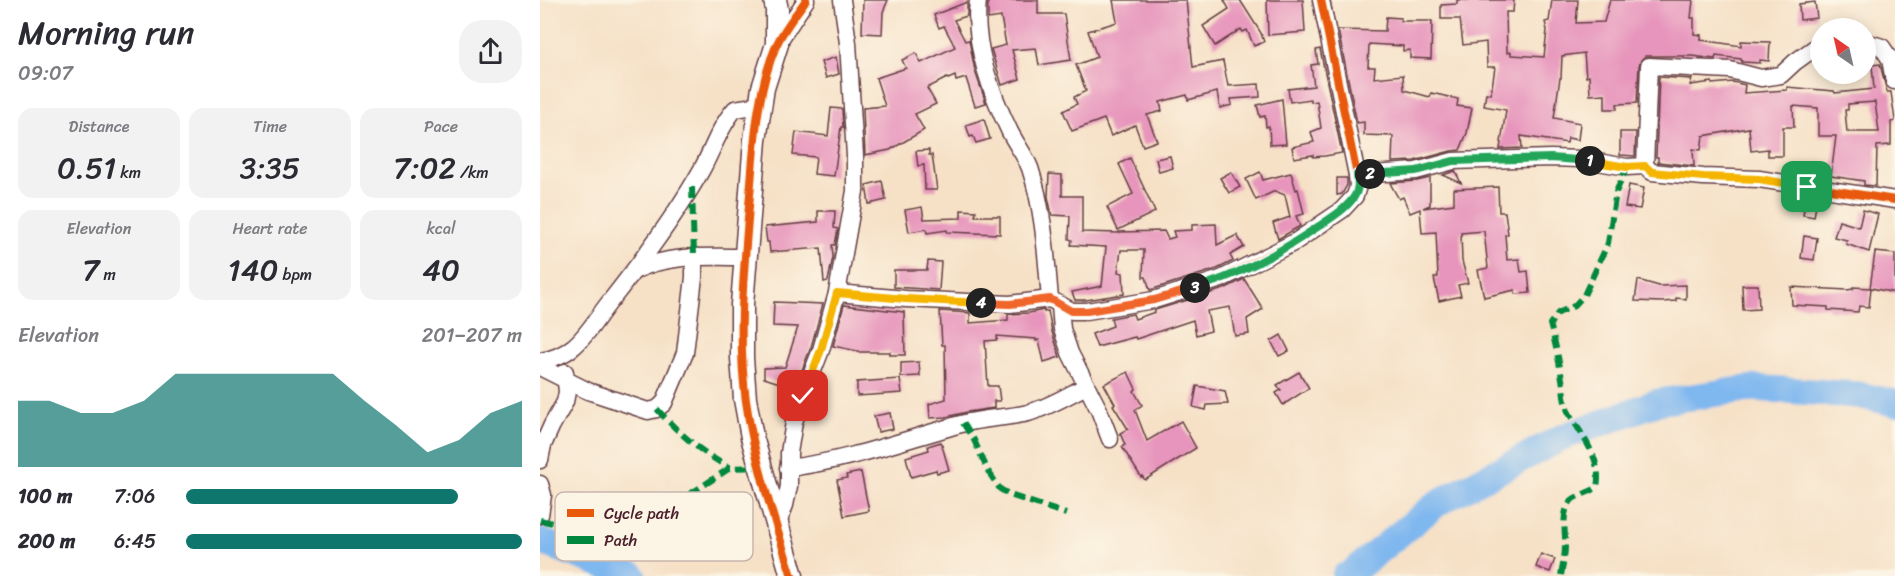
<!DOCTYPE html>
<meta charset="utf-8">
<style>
body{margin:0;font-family:Sriracha,sans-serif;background:#f2f2f3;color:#2b2b33;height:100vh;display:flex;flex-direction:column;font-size:22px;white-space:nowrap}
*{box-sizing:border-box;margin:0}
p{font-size:20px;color:#7c7c81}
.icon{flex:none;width:33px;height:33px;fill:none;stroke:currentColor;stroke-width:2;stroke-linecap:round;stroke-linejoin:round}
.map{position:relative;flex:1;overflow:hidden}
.sheet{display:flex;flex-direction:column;background:#fff;width:540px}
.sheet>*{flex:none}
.needle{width:39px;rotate:326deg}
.buttons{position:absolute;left:1270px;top:18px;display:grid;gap:12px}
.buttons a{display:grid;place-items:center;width:66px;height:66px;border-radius:50%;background:#fff;box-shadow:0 3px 15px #0003;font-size:30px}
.pin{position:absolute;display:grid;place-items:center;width:51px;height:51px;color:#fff;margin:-26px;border-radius:12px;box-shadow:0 3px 9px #0006}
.km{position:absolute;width:30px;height:30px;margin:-15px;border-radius:50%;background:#222;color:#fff;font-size:16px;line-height:30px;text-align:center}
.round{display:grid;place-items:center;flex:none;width:63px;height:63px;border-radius:24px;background:#f2f2f3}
.overview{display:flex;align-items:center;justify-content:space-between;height:102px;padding:0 18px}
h1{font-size:33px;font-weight:600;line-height:45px}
.stats{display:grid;grid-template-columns:repeat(3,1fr);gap:9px;height:102px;padding:6px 18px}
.stats div{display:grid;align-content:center;border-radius:15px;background:#f2f2f3;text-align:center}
.stats b{font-size:30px;font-weight:600}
.stats small{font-size:16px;font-weight:400}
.stats p{font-size:16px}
.chart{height:168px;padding:12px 18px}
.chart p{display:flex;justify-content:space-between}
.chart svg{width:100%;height:108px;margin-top:6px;fill:#0f766e;opacity:.7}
ul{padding:0 18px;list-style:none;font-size:20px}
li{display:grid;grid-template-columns:96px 72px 1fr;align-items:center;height:45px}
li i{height:15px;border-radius:8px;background:#0f766e}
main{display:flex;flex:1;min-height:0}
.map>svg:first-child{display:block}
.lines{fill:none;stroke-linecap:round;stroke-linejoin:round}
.river{stroke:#7fb7ef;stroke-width:27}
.building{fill:#e795bc;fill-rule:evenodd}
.street-casing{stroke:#643c42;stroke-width:19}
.secondary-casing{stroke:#643c42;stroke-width:25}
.street{stroke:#fff;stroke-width:16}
.secondary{stroke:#fff;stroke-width:22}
.quiet{stroke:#00873e;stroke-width:6;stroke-dasharray:12 6;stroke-linecap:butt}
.cycleway-casing{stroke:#fcf5e5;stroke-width:11}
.cycleway{stroke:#e8590c;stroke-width:8}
.split-1-casing{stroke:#fff;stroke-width:12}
.split-2-casing{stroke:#fff;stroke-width:12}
.split-3-casing{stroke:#fff;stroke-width:12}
.split-4-casing{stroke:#fff;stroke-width:12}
.split-5-casing{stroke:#fff;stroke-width:12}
.split-1{stroke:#f5b400;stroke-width:8}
.split-2{stroke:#22a559;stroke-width:8}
.split-3{stroke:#22a559;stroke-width:8}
.split-4{stroke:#f0652b;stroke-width:8}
.split-5{stroke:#f5b400;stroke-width:8}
.key{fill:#fcf5e5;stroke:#c7b5ad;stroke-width:1.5}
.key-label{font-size:16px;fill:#4a1f2b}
</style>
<main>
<section class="sheet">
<div class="overview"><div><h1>Morning run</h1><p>09:07</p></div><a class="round"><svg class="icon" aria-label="share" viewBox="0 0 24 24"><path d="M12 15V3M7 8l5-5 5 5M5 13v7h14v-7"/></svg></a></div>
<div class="stats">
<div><p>Distance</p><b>0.51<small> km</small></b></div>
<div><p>Time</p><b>3:35</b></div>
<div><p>Pace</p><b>7:02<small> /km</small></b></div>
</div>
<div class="stats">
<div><p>Elevation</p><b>7<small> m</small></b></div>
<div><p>Heart rate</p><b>140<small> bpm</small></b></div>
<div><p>kcal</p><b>40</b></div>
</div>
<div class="chart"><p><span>Elevation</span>201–207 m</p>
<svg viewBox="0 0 160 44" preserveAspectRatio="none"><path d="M0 44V17L10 17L20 22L30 22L40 17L50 6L60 6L70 6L80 6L90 6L100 6L110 17L120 27L130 38L140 33L150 22L160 17V44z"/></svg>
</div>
<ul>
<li><b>100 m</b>7:06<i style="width:81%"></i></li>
<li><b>200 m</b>6:45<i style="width:100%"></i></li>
</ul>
</section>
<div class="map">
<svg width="1355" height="576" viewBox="0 0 1355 576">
<rect width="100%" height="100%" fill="#fcf5e5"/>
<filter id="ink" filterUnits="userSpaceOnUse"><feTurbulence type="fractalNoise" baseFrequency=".0167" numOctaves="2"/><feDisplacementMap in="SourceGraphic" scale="12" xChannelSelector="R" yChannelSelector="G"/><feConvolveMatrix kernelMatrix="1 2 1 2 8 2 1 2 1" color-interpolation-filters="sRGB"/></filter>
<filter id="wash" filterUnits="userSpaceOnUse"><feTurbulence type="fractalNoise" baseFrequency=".008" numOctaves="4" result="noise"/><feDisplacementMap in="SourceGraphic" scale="24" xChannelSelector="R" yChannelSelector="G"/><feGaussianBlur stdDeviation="1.35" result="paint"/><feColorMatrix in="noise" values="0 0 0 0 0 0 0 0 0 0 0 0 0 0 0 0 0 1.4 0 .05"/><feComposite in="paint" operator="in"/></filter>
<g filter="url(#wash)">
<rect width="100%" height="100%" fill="#f6e1c7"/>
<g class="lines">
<g class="river">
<polyline points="0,541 93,576"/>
<polyline points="805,576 810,574 899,502 1023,437 1118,402 1213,388 1318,395 1355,403"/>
</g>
</g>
<g id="blocks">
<g class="building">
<polygon points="323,0 348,0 343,12 342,34 322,33"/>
<polygon points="448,0 498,0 498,14 524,14 531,60 499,65 496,48 472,50 480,79 462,85 451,49 466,45 461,17 448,19"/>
<polygon points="573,0 646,0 653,67 683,61 688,86 719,84 720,97 691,99 692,105 680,108 677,92 648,100 647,95 620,102 622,111 607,115 617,141 603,146 595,125 571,136 564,119 532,131 523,111 537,104 534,97 546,91 536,65 557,57 548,31 577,22"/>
<polygon points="684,0 700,0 721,33 724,42 714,46 707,30 703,32 701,29 675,46 663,26 689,9"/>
<polygon points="727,0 763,0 765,32 728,35"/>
<polygon points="917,0 974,0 973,12 966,12 967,53 971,52 971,55 1004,57 1007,30 1005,22 1009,21 1012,0 1038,0 1036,23 1064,22 1070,0 1153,0 1151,18 1154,18 1154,34 1161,35 1161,40 1201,46 1201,41 1230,42 1229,61 1220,60 1220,63 1202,62 1201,59 1176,56 1175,59 1153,56 1105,56 1101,60 1099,66 1097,103 1077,104 1077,109 1065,109 1065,94 1050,95 1049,76 1046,77 1044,53 1022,56 1021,78 1020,78 1014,118 1040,123 1038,140 1028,138 1027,143 981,136 982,148 960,149 966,110 944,106 946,93 951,94 955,67 947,67 946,42 923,45 920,19 901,19 901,5 917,4"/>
<polygon points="427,2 427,16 414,20 425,41 429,40 435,71 446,103 435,106 426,78 416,81 415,76 408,79 407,78 387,88 396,104 375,114 384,130 350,150 325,155 323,108 345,106 336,78 366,68 362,60 376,53 381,63 415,47 404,26 399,28 394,15"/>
<polygon points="1275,2 1277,18 1260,20 1259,4"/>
<polygon points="846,17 861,18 861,21 892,21 891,59 870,58 870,50 863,51 863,46 829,44 828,67 835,67 834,78 863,75 864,90 890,97 891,93 918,99 917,106 932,108 927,133 920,150 911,151 874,161 852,162 853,136 824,135 824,122 817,123 798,30 845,31"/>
<polygon points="780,49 802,153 785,156 773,157 773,155 754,158 752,147 774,142 771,132 781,128 777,101 771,102 771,99 750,102 748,89 774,86 771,65 778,64 776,50"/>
<polygon points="296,57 299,74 286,78 281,62"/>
<path d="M1340,64l7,28h4l4,29 -4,1v23l-14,1 -1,40 -12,-1v-4l-33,-5 5,-40h-18v-28l-25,-2 1,21h-11v29h-15v-7l-17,2 -2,-23 -46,8 -2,14 -8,-1 1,17 -36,-4v-5h-2l3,-80 33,2 -2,6 22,-3v2l21,-2 12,3 -1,8 43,-3v-3l47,4 1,2 39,-4 -2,-24zM1335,102l4,30h-32l-2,-22h3v-6z"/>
<polygon points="742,99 746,144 730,145 729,126 726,127 725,116 720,117 717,105"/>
<polygon points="291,108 302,109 303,127 301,127 294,176 274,174 276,157 253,155 256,132 288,136"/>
<polygon points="444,119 450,139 436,143 433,136 430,137 426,125"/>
<polygon points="1080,132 1096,132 1095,156 1080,155"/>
<polygon points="389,150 389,155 392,155 397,190 385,190 384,165 378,166 376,151"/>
<polygon points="630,156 633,168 619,172 616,159"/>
<polygon points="590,158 615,212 578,230 567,207 593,194 579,164"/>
<polygon points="915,171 921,183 903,175"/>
<polygon points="691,172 700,187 689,193 680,178"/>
<polygon points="720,172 723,180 751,173 756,190 758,189 764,214 756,216 760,226 738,239 733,223 750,217 745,195 735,191 716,200 706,179"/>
<polygon points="509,174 522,175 522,196 542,196 542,232 579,233 579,232 624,231 628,239 635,237 633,231 652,230 652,225 676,224 677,245 697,235 704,247 690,255 693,261 677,269 610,290 606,277 603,277 604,250 581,250 578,272 583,273 584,294 546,300 535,300 532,292 562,286 566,247 531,245 532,240 529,239 530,216 512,215 508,197"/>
<polygon points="797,178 807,178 807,185 802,194 797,195"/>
<polygon points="890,178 890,205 883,208 914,204 914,189 958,187 959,212 965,212 968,234 965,235 967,260 979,259 981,272 988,271 990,293 975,294 975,290 944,297 938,270 948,268 944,231 921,233 922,261 928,283 918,285 921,296 899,301 894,278 898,277 896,232 882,233 880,209 870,213 863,197 859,199 851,185 851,183 877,181"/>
<polygon points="342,181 346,200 329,204 326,185"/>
<polygon points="1089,185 1104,188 1100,209 1085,207"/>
<polygon points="1266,197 1277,199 1274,217 1263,215"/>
<polygon points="382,207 384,219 421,218 421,210 436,211 435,216 460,216 460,234 407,232 407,230 387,233 386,229 369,232 365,210"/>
<polygon points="1323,210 1338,214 1329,252 1306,244 1307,240 1294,237 1299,221 1319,227"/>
<polygon points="278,211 295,211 294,228 298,229 295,245 292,245 293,257 288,281 284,282 281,248 230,252 229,242 227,242 225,227 278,222"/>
<polygon points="1264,236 1277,238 1274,260 1261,258"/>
<polygon points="1335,252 1355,254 1355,293 1331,288 1329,307 1319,306 1318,312 1288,310 1288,307 1252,305 1251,287 1307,290 1313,289 1313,287 1330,288"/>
<polygon points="388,261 401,262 399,290 354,287 354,270 387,270"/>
<polygon points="704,279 723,309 707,319 709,334 695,336 690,307 667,311 671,331 656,335 653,320 596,339 595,337 557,347 552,334 573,326 571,318 593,314 595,319 615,312 615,310 684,289"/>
<polygon points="1098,280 1119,286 1146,285 1146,299 1136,298 1136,301 1121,302 1095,301"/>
<polygon points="1202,285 1218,285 1219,309 1203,310"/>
<polygon points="234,302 283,304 271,347 255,388 224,378 224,368 245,367 258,327 233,326"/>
<polygon points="304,305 364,312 365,355 350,355 350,352 318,352 318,351 293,346"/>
<polygon points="504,310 504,312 508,311 512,332 520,357 504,362 499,340 496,341 496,339 457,336 457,340 445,341 448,386 458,386 460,401 454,401 454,408 427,412 406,417 390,418 389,404 406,399 405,345 402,345 400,311 430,313 430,323 468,320 468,314 489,313"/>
<polygon points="741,335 749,351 739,356 731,341"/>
<polygon points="379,362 380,376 361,377 361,363"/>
<polygon points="588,372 596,389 594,391 602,405 595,410 607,441 641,421 656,448 605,480 602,476 601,477 582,447 585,445 580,433 588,429 573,405 575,404 564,384"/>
<polygon points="759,372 769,388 743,405 736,393 741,390 737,385"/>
<polygon points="360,379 362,393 317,396 317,382"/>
<polygon points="657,386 685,391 688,404 667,405 666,410 653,407"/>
<polygon points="350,413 353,429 338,432 334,416"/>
<polygon points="401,442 409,470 397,473 396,470 371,477 366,457 389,450 388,446"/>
<polygon points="321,472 329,511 304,516 297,480 307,478 306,475"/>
<polygon points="1001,554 1015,559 1010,572 996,567"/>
</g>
</g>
</g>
<g filter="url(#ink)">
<use href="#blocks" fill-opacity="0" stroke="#643c42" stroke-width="1.5"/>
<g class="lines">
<defs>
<g id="street">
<path d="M438,0c-5,43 13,93 32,132 6,12 15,23 20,36 14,42 16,87 20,131"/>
<polyline points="1326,42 1342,47 1350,59 1354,81"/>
<polyline points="237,44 266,0"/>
<polyline points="1105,166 1109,66 1190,70 1221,78 1241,75 1255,62 1276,47 1281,46"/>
<polyline points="817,175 876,171 913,161 1011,158 1040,159 1087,167 1105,166 1112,172 1163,177 1219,179 1355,200"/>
<path d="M96,270c35,-16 72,-13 109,-13"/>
<polyline points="297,293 366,299 470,304 510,299 532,311 547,311 614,300 681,279 755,242 802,210 815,196 818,186 817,175 781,0"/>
<polyline points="520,306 522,329 530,353 559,410 570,439"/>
<path d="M0,361c11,-1 25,-7 33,-14 14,-11 24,-29 35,-43 34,-43 67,-87 94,-135 11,-20 18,-43 33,-60l25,-4"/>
<polyline points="0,367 48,391 108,411 117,409 124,403 145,353 154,277 154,256"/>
<polyline points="0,460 3,445 12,425 25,402 27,392 25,372"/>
<path d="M248,468c59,-7 116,-28 173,-44 22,-6 45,-6 67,-11 21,-6 39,-17 58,-27"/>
<polyline points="0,484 3,495 0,515"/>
<polyline points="237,526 245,505 249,486 249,453 254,422 263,396 281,350 297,293 315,191 315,156 308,43 302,0"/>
</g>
<polyline id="secondary" points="235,0 237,10 237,44 223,88 215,140 202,305 202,358 205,399 212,437 252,576"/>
</defs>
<use href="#street" class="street-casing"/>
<use href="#secondary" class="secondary-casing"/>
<use href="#street" class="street"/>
<use href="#secondary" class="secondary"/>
<g class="quiet">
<polyline points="152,187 154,256"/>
<path d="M117,409c21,24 45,44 73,59"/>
<polyline points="423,423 434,440 448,471 460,489 470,495 526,514"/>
<polyline points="0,520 64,535 78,533 120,515 142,502 150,494 190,468 220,467"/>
<path d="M1021,575c2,-10 4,-20 4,-29 1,-16 -5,-33 7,-46 5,-5 18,-7 25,-13 6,-28 -17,-53 -29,-76 -5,-10 -4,-22 -6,-32 -3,-19 -7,-37 -12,-55l8,-11 16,-7 10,-11 8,-17 16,-35 8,-51 11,-25"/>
</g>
<defs>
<g id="cycleway">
<polyline points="817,175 876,171 913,161 1011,158 1040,159 1087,167 1105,166 1112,172 1163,177 1219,179 1355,200"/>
<polyline points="297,293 366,299 470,304 510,299 532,311 547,311 614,300 681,279 755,242 802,210 815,196 818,186 817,175 781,0"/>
<path d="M252,576c-18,-56 -38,-117 -46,-175 -9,-64 -2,-131 3,-195 5,-53 6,-111 27,-160 7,-16 20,-32 30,-46"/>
</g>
</defs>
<use href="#cycleway" class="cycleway-casing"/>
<use href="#cycleway" class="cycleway"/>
</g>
</g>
<g class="lines" filter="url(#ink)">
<defs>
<polyline id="split-1" points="1050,161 1087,167 1105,166 1112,172 1163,177 1219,179 1267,187"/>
<polyline id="split-2" points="830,174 876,171 913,161 1011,158 1050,161"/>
<path id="split-3" d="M655,288c45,-13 86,-36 124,-62 12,-8 27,-17 35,-29 5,-7 4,-15 3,-22l13,-1"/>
<polyline id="split-4" points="441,303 470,304 510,299 531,311 547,311 614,300 655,288"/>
<polyline id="split-5" points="263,396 281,350 297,293 366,299 441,303"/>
</defs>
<use href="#split-1" class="split-1-casing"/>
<use href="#split-2" class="split-2-casing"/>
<use href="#split-3" class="split-3-casing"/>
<use href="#split-4" class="split-4-casing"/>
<use href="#split-5" class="split-5-casing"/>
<use href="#split-1" class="split-1"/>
<use href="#split-2" class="split-2"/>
<use href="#split-3" class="split-3"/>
<use href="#split-4" class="split-4"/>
<use href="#split-5" class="split-5"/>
</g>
<rect x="15" y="492" width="198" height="69" rx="9" class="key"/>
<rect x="27" y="509" width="27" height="8" fill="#e8590c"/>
<rect x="27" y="536" width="27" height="8" fill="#00873e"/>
<g class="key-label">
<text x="64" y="519">Cycle path</text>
<text x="64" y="546">Path</text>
</g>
</svg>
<div class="buttons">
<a><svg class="needle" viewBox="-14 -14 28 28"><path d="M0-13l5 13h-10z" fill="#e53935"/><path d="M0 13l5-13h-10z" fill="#7c7c81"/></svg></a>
</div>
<div class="pin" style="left:1267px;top:187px;background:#1e9e55"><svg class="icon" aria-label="arrive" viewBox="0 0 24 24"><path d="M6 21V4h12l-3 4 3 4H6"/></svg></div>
<div class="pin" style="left:263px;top:396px;background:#d93025"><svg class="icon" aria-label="check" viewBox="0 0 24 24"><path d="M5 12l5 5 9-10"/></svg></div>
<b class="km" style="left:1050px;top:161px">1</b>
<b class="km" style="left:830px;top:174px">2</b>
<b class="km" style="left:655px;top:288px">3</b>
<b class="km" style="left:441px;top:303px">4</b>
</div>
</main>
